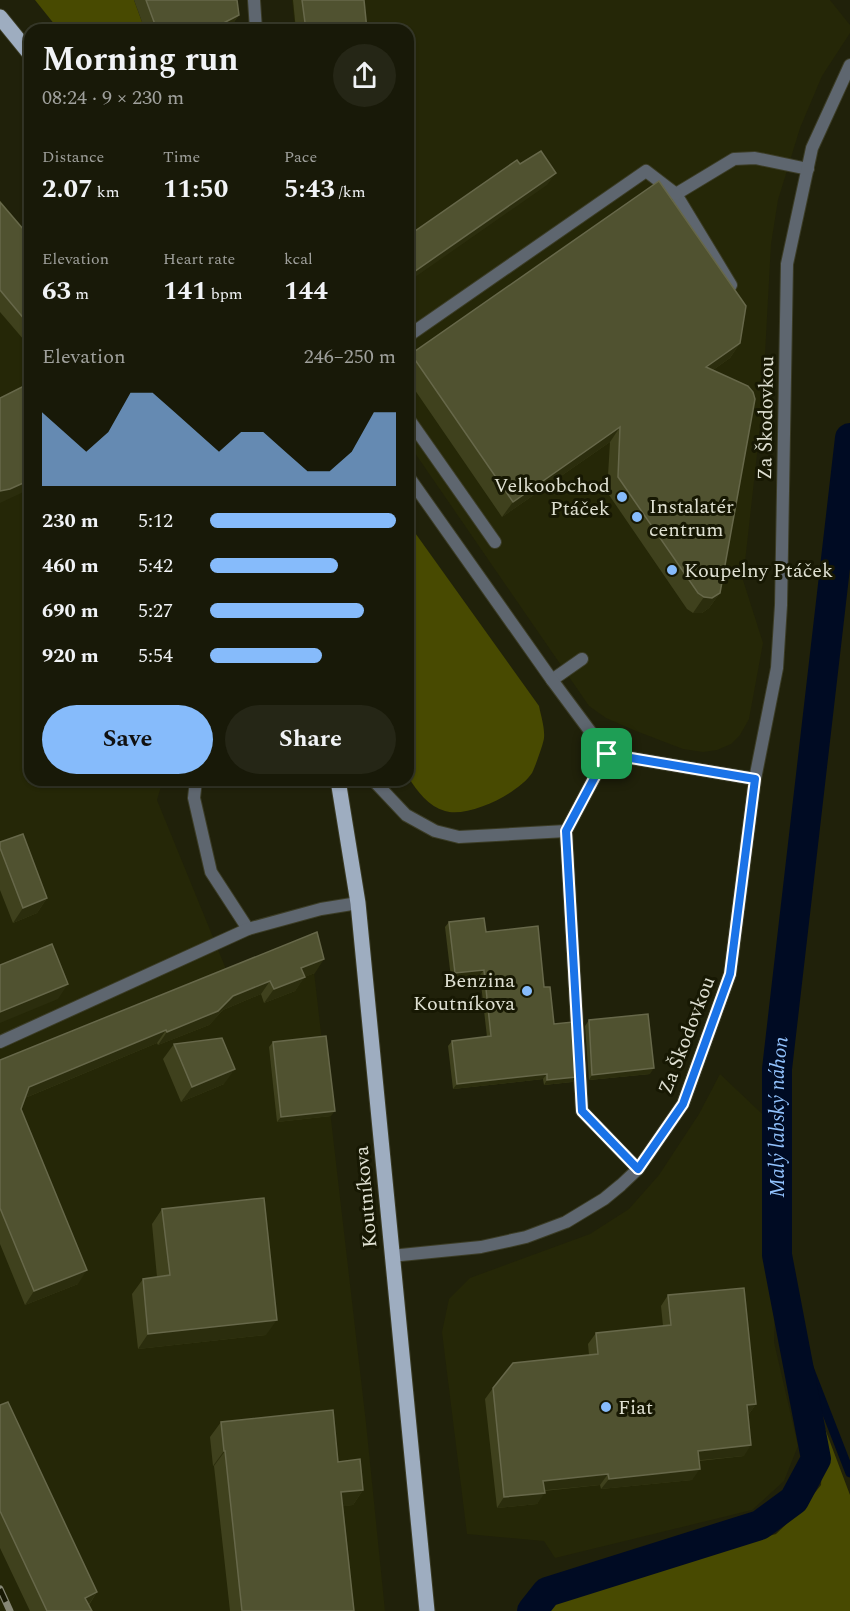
<!DOCTYPE html>
<meta charset="utf-8">
<style>
body{margin:0;font-family:Spectral,serif;background:#252616;color:#f1f3f6;height:100vh;display:flex;flex-direction:column;font-size:22px;white-space:nowrap}
*{box-sizing:border-box;margin:0}
p{font-size:20px;color:#9fa09c}
.icon{flex:none;width:33px;height:33px;fill:none;stroke:currentColor;stroke-width:2;stroke-linecap:round;stroke-linejoin:round}
.map{position:relative;flex:1;overflow:hidden}
.sheet{position:absolute;left:24px;top:24px;width:390px;height:762px;display:flex;flex-direction:column;background:#181908;border-radius:18px;box-shadow:0 2px 4px #0004,0 0 0 2px #363829}
.sheet>*{flex:none}
.pin{position:absolute;display:grid;place-items:center;width:51px;height:51px;color:#fff;margin:-26px;border-radius:12px;box-shadow:0 3px 9px #0006}
.round{display:grid;place-items:center;flex:none;width:63px;height:63px;border-radius:32px;background:#252616}
.overview{display:flex;align-items:center;justify-content:space-between;height:102px;padding:0 18px}
h1{font-size:33px;font-weight:700;line-height:45px}
.metrics{display:grid;grid-template-columns:repeat(3,1fr);gap:9px;height:102px;padding:6px 18px}
.metrics div{display:grid;align-content:center}
.metrics b{font-size:26px;font-weight:700}
.metrics small{font-size:16px;font-weight:400}
.metrics p{font-size:16px}
.chart{height:168px;padding:12px 18px}
.chart p{display:flex;justify-content:space-between}
.chart svg{width:100%;height:108px;margin-top:6px;fill:#86bbfb;opacity:.7}
.button{display:flex;gap:12px;margin-top:auto;padding:12px 18px}
.button a{flex:1;height:69px;border-radius:36px;background:#86bbfb;color:#111;font-size:24px;font-weight:700;line-height:69px;text-align:center}
.button a+a{background:#252616;color:#f1f3f6}
ul{padding:0 18px;list-style:none;font-size:20px}
li{display:grid;grid-template-columns:96px 72px 1fr;align-items:center;height:45px}
li i{height:15px;border-radius:8px;background:#86bbfb}
.map>svg:first-child{display:block}
.built{fill:#252707}
.green{fill:#484a01}
.lines{fill:none;stroke-linecap:round;stroke-linejoin:round}
.stream{stroke:#000b23;stroke-width:9}
.canal{stroke:#000b23;stroke-width:30}
.service-casing{stroke:#3b3c26;stroke-width:14}
.minor-casing{stroke:#3b3c26;stroke-width:14}
.primary-casing{stroke:#3b3c26;stroke-width:17}
.service{stroke:#5e666f;stroke-width:12}
.minor{stroke:#5e666f;stroke-width:12}
.primary{stroke:#9eadc0;stroke-width:15}
.rail-casing{stroke:#868775;stroke-width:7}
.rail{stroke:#171803;stroke-width:4.5;stroke-dasharray:14;stroke-linecap:butt}
.wall{fill:#3f411d}
.shaded-wall{fill:#2b2d0d}
.building{fill:#505230;stroke:#67684a;stroke-width:1.5}
.route-casing{stroke:#fff;stroke-width:12}
.route{stroke:#1a73e8;stroke-width:8}
.poi-dot{fill:#86bbfb;stroke:#171803;stroke-width:2}
.labels{text-anchor:middle;stroke-width:6;stroke-linejoin:round;paint-order:stroke}
.street-label{font-size:20px;fill:#dfe0d2;stroke:#171803}
.poi-label{font-size:20px;fill:#dfe0d2;stroke:#171803;text-anchor:start}
.water-label{font-size:21px;font-style:italic;fill:#91c2fd;stroke:#171803}
</style>
<div class="map">
<svg width="850" height="1611" viewBox="0 0 850 1611">
<rect width="100%" height="100%" fill="#20210a"/>
<g class="built">
<polygon points="292,0 830,0 850,25 850,33 822,76 800,128 778,200 771,244 762,409 743,580 763,643 749,719 740,735 731,744 717,750 703,752 683,749 636,731 606,718 589,706 408,443 408,30 295,30"/>
<polygon points="0,200 30,236 30,780 163,780 157,800 228,974 314,972 366,1423 385,1611 0,1611"/>
<polygon points="720,1074 777,1128 780,1162 774,1342 798,1446 784,1481 752,1510 555,1558 544,1541 467,1534 442,1332 449,1299 470,1278 590,1234 629,1209 659,1175 699,1114"/>
</g>
<g class="green">
<polygon points="35,0 134,0 145,30 59,30"/>
<path d="M408,523l131,183c2,10 6,22 5,32 0,4 -10,32 -12,35 -13,20 -63,45 -87,38 -17,-5 -27,-19 -37,-34z"/>
<polygon points="824,1426 850,1495 850,1611 544,1611 566,1594 776,1534 802,1509 821,1485"/>
</g>
<g class="lines">
<polyline class="stream" points="787,1311 850,1473"/>
<path class="canal" id="s1" d="M532,1611l15,-19 213,-67 34,-25 22,-41 -39,-204v-186l73,-631"/>
<defs>
<g id="service">
<polyline points="731,285 676,194 734,159 755,158 808,169"/>
<polyline points="408,336 646,171 676,194"/>
<polyline points="408,418 495,542"/>
<polyline points="552,680 582,659"/>
<polyline points="607,754 566,831 582,1111 638,1169"/>
<polyline points="196,780 194,798 211,872 248,929"/>
<polyline points="373,780 406,815 435,831 459,837 566,831"/>
<polyline points="0,1042 248,929 321,909 358,903"/>
</g>
<g id="minor">
<polyline points="254,0 256,30"/>
<polyline points="408,476 552,680 607,754 755,779"/>
<polyline points="391,1256 481,1247 526,1237 566,1222 604,1199 621,1185 638,1169 683,1104 730,974 755,779 777,668 781,605 787,264 812,148 850,65"/>
</g>
<g id="primary">
<polyline points="0,17 30,54"/>
<polyline points="338,780 358,903 427,1611"/>
</g>
</defs>
<use href="#service" class="service-casing"/>
<use href="#minor" class="minor-casing"/>
<use href="#primary" class="primary-casing"/>
<use href="#service" class="service"/>
<use href="#minor" class="minor"/>
<use href="#primary" class="primary"/>
<defs>
<polyline id="rail" points="0,1589 10,1611"/>
</defs>
<use href="#rail" class="rail-casing"/>
<use href="#rail" class="rail"/>
</g>
<g class="wall">
<polygon points="134,0 237,0 239,15 231,26 224,30 145,30"/>
<polygon points="293,0 364,0 367,30 296,30"/>
<polygon points="0,202 30,237 30,347 0,312"/>
<polygon points="740,343 730,358 713,370 720,593 709,608 702,613 693,613 687,609 607,492 610,442 502,517 408,380 408,358 411,354"/>
<polygon points="0,842 47,898 37,913 13,923 0,890"/>
<polygon points="449,922 486,932 544,987 554,1024 576,1077 572,1082 544,1085 543,1079 453,1089 448,1046 452,1041 487,1037 480,975 451,978 445,927"/>
<polygon points="317,932 315,973 304,977 295,991 264,1003 261,994 223,1010 209,1025 158,1045 157,1043 25,1098 21,1109 78,1284 25,1305 0,1244 0,1060"/>
<polygon points="589,1020 650,1074 589,1080 585,1026"/>
<polygon points="273,1042 331,1116 277,1122 269,1047"/>
<polygon points="174,1044 224,1084 181,1102 163,1059"/>
<polygon points="162,1209 266,1335 138,1349 132,1294 143,1279 157,1277 152,1224"/>
<polygon points="668,1295 756,1404 749,1414 748,1414 744,1456 699,1461 692,1480 601,1489 600,1485 544,1491 537,1504 497,1508 485,1399 493,1388 589,1355 588,1344 596,1333 663,1326 661,1306"/>
<polygon points="0,1405 97,1592 89,1605 92,1611 30,1611 0,1548"/>
<polygon points="221,1422 338,1462 363,1490 353,1505 343,1506 354,1611 230,1611 214,1466 213,1466 210,1437"/>
</g>
<g class="shaded-wall">
<polygon points="239,15 231,26 224,30 210,30"/>
<polygon points="556,173 547,185 408,282 408,276"/>
<polygon points="740,343 730,358 696,382 706,367"/>
<polygon points="620,427 610,442 502,517 513,502"/>
<polygon points="30,480 30,489 0,503 0,491"/>
<polygon points="720,593 709,608 702,613 693,613 704,597"/>
<polygon points="47,898 37,913 13,923 23,908"/>
<polygon points="324,959 315,973 292,982 301,968"/>
<polygon points="484,970 480,975 451,978 455,973"/>
<polygon points="305,977 295,991 264,1003 274,989"/>
<polygon points="270,981 261,994 223,1010 209,1025 158,1045 167,1032 233,996"/>
<polygon points="68,984 58,999 0,1023 0,1012"/>
<polygon points="166,1030 157,1043 20,1100 29,1087"/>
<polygon points="654,1068 650,1074 589,1080 592,1075"/>
<polygon points="235,1069 224,1084 181,1102 192,1087"/>
<polygon points="547,1074 543,1079 453,1089 457,1084"/>
<polygon points="576,1077 572,1082 544,1085 547,1080"/>
<polygon points="335,1111 331,1116 277,1122 281,1117"/>
<polygon points="87,1270 78,1284 25,1305 34,1291"/>
<polygon points="277,1320 266,1335 138,1349 148,1334"/>
<polygon points="756,1404 749,1414 739,1415 747,1405"/>
<polygon points="751,1445 744,1456 691,1461 698,1451"/>
<polygon points="224,1451 225,1451 214,1466 213,1466"/>
<polygon points="700,1469 692,1480 601,1489 609,1479"/>
<polygon points="608,1474 600,1485 536,1491 543,1481"/>
<polygon points="363,1490 353,1505 331,1508 341,1492"/>
<polygon points="545,1493 537,1504 497,1508 504,1497"/>
<polygon points="97,1592 87,1607 85,1598"/>
</g>
<g class="building">
<polygon points="146,0 237,0 239,15 210,30 157,30"/>
<polygon points="302,0 364,0 367,30 306,30"/>
<polygon points="541,151 556,173 408,276 408,236 517,160 520,164"/>
<polygon points="659,181 746,306 740,343 706,367 748,386 753,392 755,399 720,593 712,598 704,597 698,593 618,477 620,427 513,502 411,354"/>
<polygon points="0,202 30,237 30,326 0,290"/>
<polygon points="30,383 30,480 10,489 0,491 0,398"/>
<polygon points="23,834 47,898 23,908 0,848 0,842"/>
<polygon points="484,918 486,932 538,926 544,987 550,987 554,1024 573,1022 576,1077 547,1080 547,1074 457,1084 452,1041 491,1036 484,970 455,973 449,922"/>
<polygon points="317,932 324,959 301,968 305,977 274,989 270,981 233,996 218,1011 167,1032 166,1030 29,1087 21,1109 87,1270 34,1291 0,1208 0,1060"/>
<polygon points="52,944 68,984 0,1012 0,965"/>
<polygon points="648,1014 654,1068 592,1075 589,1020"/>
<polygon points="326,1036 335,1111 281,1117 273,1042"/>
<polygon points="222,1038 235,1069 192,1087 174,1044"/>
<polygon points="264,1198 277,1320 148,1334 143,1279 170,1275 162,1209"/>
<polygon points="744,1288 756,1404 747,1405 751,1445 698,1451 700,1469 609,1479 608,1474 543,1481 545,1493 504,1497 493,1388 513,1363 598,1354 596,1333 671,1325 668,1295"/>
<polygon points="8,1402 97,1592 85,1598 92,1611 47,1611 0,1511 0,1405"/>
<polygon points="333,1410 338,1462 360,1459 363,1490 341,1492 354,1611 242,1611 225,1451 224,1451 221,1422"/>
</g>
<g class="lines">
<defs>
<polygon id="route" points="607,754 755,779 730,974 683,1104 638,1169 582,1111 566,831"/>
</defs>
<use href="#route" class="route-casing"/>
<use href="#route" class="route"/>
</g>
<g class="poi-dot">
<circle cx="622" cy="497" r="6"/>
<circle cx="637" cy="517" r="6"/>
<circle cx="672" cy="570" r="6"/>
<circle cx="527" cy="991" r="6"/>
<circle cx="606" cy="1407" r="6"/>
</g>
<g class="labels">
<g class="street-label">
<text transform="translate(765 418) rotate(-89)" y="7">Za Škodovkou</text>
<text transform="translate(686 1035) rotate(-69)" y="7">Za Škodovkou</text>
<text transform="translate(365 1197) rotate(-95)" y="7">Koutníkova</text>
</g>
<g class="poi-label">
<text x="610" y="492" text-anchor="end">Velkoobchod<tspan x="610" dy="23">Ptáček</tspan></text>
<text x="649" y="513">Instalatér<tspan x="649" dy="23">centrum</tspan></text>
<text x="684" y="577">Koupelny Ptáček</text>
<text x="515" y="987" text-anchor="end">Benzina<tspan x="515" dy="23">Koutníkova</tspan></text>
<text x="618" y="1414">Fiat</text>
</g>
<g class="water-label">
<text dy="7" stroke="none"><textPath href="#s1" startOffset="682">Malý labský náhon</textPath></text>
</g>
</g>
</svg>
<div class="pin" style="left:607px;top:754px;background:#1e9e55"><svg class="icon" aria-label="arrive" viewBox="0 0 24 24"><path d="M6 21V4h12l-3 4 3 4H6"/></svg></div>
<section class="sheet">
<div class="overview"><div><h1>Morning run</h1><p>08:24 · 9 × 230 m</p></div><a class="round"><svg class="icon" aria-label="share" viewBox="0 0 24 24"><path d="M12 15V3M7 8l5-5 5 5M5 13v7h14v-7"/></svg></a></div>
<div class="metrics">
<div><p>Distance</p><b>2.07<small> km</small></b></div>
<div><p>Time</p><b>11:50</b></div>
<div><p>Pace</p><b>5:43<small> /km</small></b></div>
</div>
<div class="metrics">
<div><p>Elevation</p><b>63<small> m</small></b></div>
<div><p>Heart rate</p><b>141<small> bpm</small></b></div>
<div><p>kcal</p><b>144</b></div>
</div>
<div class="chart"><p><span>Elevation</span>246–250 m</p>
<svg viewBox="0 0 160 44" preserveAspectRatio="none"><path d="M0 44V14L10 22L20 30L30 22L40 6L50 6L60 14L70 22L80 30L90 22L100 22L110 30L120 38L130 38L140 30L150 14L160 14V44z"/></svg>
</div>
<ul>
<li><b>230 m</b>5:12<i style="width:100%"></i></li>
<li><b>460 m</b>5:42<i style="width:69%"></i></li>
<li><b>690 m</b>5:27<i style="width:83%"></i></li>
<li><b>920 m</b>5:54<i style="width:60%"></i></li>
</ul>
<div class="button"><a>Save</a><a>Share</a></div>
</section>
</div>
